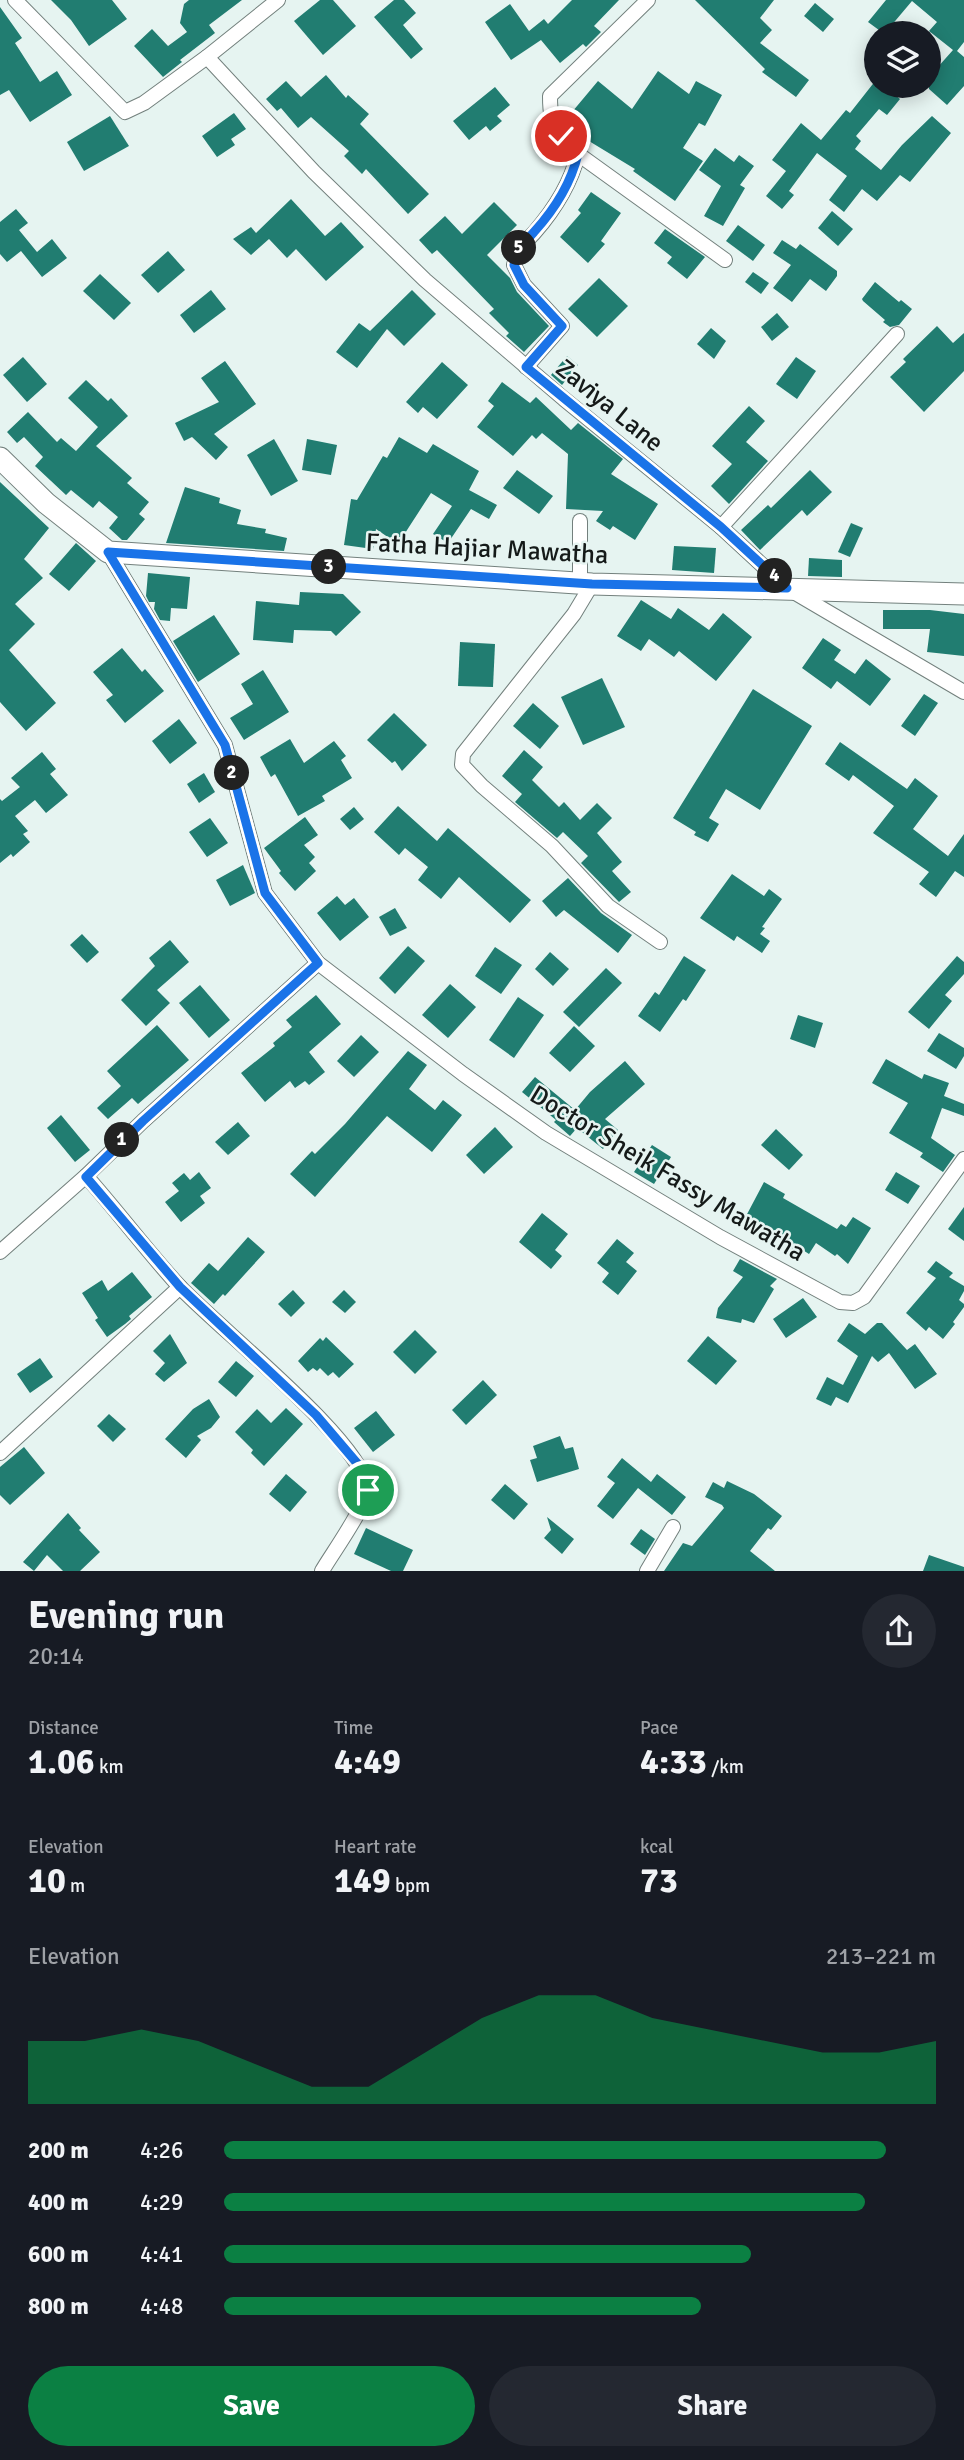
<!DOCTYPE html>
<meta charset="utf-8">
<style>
body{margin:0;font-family:Signika,sans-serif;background:#242831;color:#f1f3f6;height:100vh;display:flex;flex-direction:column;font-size:26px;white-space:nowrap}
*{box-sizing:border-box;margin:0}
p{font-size:23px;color:#9ea1a6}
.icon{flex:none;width:38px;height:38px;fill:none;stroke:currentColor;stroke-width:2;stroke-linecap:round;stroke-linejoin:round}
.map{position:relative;height:1571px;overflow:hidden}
.sheet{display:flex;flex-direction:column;background:#171b24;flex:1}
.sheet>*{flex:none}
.buttons{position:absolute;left:864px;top:21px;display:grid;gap:14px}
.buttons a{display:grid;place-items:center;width:77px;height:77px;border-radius:50%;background:#171b24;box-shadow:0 4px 18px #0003;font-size:35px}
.pin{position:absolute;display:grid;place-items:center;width:60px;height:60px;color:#fff;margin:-30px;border:4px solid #fff;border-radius:50%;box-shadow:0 2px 7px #0007}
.km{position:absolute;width:35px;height:35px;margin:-18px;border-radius:50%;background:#222;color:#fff;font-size:19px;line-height:35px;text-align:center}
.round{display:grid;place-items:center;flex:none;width:74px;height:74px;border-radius:37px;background:#242831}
.overview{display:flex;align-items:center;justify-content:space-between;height:119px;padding:0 28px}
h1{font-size:38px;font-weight:700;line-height:52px}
.figures{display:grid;grid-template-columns:repeat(3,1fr);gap:10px;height:119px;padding:7px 28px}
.figures div{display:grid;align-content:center}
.figures b{font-size:35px;font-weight:700}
.figures small{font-size:19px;font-weight:400}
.figures p{font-size:19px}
.chart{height:196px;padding:14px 28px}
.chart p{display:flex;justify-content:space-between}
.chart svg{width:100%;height:126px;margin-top:7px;fill:#0b8043;opacity:.7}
.button{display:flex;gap:14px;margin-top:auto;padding:14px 28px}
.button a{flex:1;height:80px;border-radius:42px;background:#0b8043;color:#fff;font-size:28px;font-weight:700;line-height:80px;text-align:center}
.button a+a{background:#242831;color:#f1f3f6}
ul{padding:0 28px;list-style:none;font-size:23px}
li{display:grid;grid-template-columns:112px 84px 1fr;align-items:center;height:52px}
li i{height:18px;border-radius:9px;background:#0b8043}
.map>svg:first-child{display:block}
.building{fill:#217d71}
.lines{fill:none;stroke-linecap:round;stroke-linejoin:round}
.street-casing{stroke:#73807d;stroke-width:16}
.secondary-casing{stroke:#73807d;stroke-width:23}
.street{stroke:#fff;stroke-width:14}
.secondary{stroke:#fff;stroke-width:21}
.route-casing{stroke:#fff;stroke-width:14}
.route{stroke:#1a73e8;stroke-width:9}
.labels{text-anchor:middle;stroke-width:5;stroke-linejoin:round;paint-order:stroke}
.street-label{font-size:26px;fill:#151a19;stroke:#e6f4f1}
</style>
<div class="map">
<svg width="964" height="1571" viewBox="0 0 964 1571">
<rect width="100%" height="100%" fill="#e6f4f1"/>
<g class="building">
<polygon points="51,0 112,0 127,19 89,46 71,20"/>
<polygon points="189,0 242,0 209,25 215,33 180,60 182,62 163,77 134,46 152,29 168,46 187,32 180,23 184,4"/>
<polygon points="320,0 333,0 356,26 323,55 294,21"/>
<polygon points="394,0 404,0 416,13 403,25 423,49 411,59 374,17"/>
<polygon points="572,0 619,0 594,26 601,32 586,47 583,44 560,63 541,40 511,60 485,22 510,4 529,31 544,19 548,24"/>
<polygon points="695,0 774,0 760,18 772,30 760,43 809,80 796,97 762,72 765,69"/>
<polygon points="886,0 964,0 964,42 957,51 964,57 964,86 947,105 929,89 929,77 953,50 929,31 937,22 912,1 885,33 883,33 868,22"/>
<polygon points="815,3 834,19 823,32 804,16"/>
<polygon points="0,7 22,38 15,43 40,82 57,71 72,95 30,122 9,90 0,95"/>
<polygon points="658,71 689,94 696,81 722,95 705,126 699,123 683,148 703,161 675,201 633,171 635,169 584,138 581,141 565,126 569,120 567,118 598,81 632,109"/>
<polygon points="326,75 346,98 348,95 369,114 360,124 429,194 408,214 366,169 362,174 344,156 349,151 311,117 298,128 281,108 277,111 266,99 286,81 301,97"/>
<polygon points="876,80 877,86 884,86 900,99 887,115 879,109 856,136 861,141 855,149 881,170 902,145 932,116 951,133 910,182 900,175 877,201 862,189 844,212 829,200 847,176 817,153 789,191 794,195 782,209 766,196 786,171 772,160 801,123 821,140 846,110 850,113"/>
<polygon points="495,87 510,105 497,116 502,121 490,131 486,126 469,140 453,121"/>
<polygon points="234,113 246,129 231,139 235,145 217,157 202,136"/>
<polygon points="110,116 129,146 84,171 67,142"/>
<polygon points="715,148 734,162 739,155 754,166 740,185 745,188 723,226 704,216 721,186 699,170"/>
<polygon points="591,192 621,213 601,241 605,244 588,263 560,237 581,213 578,210"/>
<polygon points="291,199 325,236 341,222 364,247 326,281 296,249 287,258 269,239 251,255 233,239 251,227 256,233"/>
<polygon points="494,202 517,225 487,255 510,278 517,292 549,326 524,352 506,336 509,333 489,313 494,309 437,250 432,254 419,240 445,216 462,234"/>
<polygon points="16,209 28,223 19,230 37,252 52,239 67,258 42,277 21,251 7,262 0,254 0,222"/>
<polygon points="832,211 853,229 838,246 818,228"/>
<polygon points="738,225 765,245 753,261 726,241"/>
<polygon points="665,229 705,257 687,279 667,263 672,257 654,243"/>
<polygon points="782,240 796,249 800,244 837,271 837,276 826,291 810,279 792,302 773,288 791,265 773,253"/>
<polygon points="168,251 185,270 158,293 141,275"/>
<polygon points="753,272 769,283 761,294 745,282"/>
<polygon points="100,274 131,303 114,320 83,291"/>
<polygon points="599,278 628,306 597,337 568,309"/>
<polygon points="875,282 899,302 901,300 912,309 899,325 890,327 883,322 885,320 863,301 862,299"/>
<polygon points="211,290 226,309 194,333 180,315"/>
<polygon points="412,290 436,314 404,346 387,329 357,368 336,352 359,323 370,331"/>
<polygon points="777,313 789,327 772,341 761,327"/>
<polygon points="937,326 953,343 964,333 964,371 924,412 890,377 906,362 903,359"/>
<polygon points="711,328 726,341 714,359 697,344"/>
<polygon points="567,356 578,365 562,385 551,375"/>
<polygon points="23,357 47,384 27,402 3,375"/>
<polygon points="796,357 816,371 797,399 776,384"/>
<polygon points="225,361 256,404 214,434 228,447 216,460 192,437 184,441 175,423 219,402 201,378"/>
<polygon points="442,362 468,385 437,419 423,407 418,413 406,402"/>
<polygon points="86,380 108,401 111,398 128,416 96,446 132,478 127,483 149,502 139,514 145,519 127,540 122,540 109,528 118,517 99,501 93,508 71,490 66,495 35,466 43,457 24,437 17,443 7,432 28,412 57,442 61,438 76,451 98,427 68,398"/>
<polygon points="502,382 530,403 536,397 571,430 578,423 623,459 611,474 658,504 635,540 613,526 610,530 596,521 603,511 566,509 568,454 542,433 536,439 532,435 513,456 477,427 494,406 488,401"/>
<polygon points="749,406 765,421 746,442 768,461 729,504 711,486 732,464 712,446"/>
<polygon points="399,437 427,453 433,444 479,471 469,490 497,505 489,519 471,509 448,543 433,534 452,506 431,493 398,544 376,529 373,549 344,545 351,499 357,500 383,456 387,458"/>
<polygon points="274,439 298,481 271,496 247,455"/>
<polygon points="307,439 337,445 331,475 302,470"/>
<polygon points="517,470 553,496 539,514 503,488"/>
<polygon points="810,470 832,492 807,516 802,510 760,550 741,530 768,505 771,508"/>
<polygon points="0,482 49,528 24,559 43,578 15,604 35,624 9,650 56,703 26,731 0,702"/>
<polygon points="185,487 220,498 219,503 241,510 237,524 266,529 265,533 287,538 284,551 166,543"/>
<polygon points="851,523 863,528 850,557 838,552"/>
<polygon points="76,543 96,561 69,591 49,574"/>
<polygon points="674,546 716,548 714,573 672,570"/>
<polygon points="809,558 842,560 842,577 808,576"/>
<polygon points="148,573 190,577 187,609 171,608 170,621 160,620 154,609 155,602 149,602 146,596"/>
<polygon points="300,592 343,594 361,612 336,636 331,631 294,630 293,643 253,640 256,601 299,605"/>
<polygon points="641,600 671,619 678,608 709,630 723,613 752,637 716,681 679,651 674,657 649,639 641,651 617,636"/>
<polygon points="883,610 930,610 964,614 964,656 927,652 930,629 883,629"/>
<polygon points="214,615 240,654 198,682 173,641"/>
<polygon points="823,638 841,650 834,660 855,674 866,659 891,679 870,706 837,681 831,689 802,668"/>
<polygon points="460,642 495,644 493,687 458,686"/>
<polygon points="122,648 142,672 145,669 164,691 125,723 106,700 113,695 93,672"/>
<polygon points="263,670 289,712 244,740 230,718 253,704 241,684"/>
<polygon points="602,678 625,727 583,745 561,697"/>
<polygon points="753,689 812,726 760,810 726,789 709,818 719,824 708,842 694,835 696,832 673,818"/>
<polygon points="924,694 938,703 915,736 901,726"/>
<polygon points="533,703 559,726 540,749 513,726"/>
<polygon points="394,713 427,745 402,771 395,761 392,763 367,740"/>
<polygon points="179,719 197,743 170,764 152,741"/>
<polygon points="290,739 304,763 334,741 346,756 341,760 352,778 322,796 325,801 298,816 275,774 271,777 260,757"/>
<polygon points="840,742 907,789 915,778 938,796 913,829 948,856 964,834 964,877 955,871 936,897 919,884 929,872 873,833 894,806 853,775 849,781 825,764"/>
<polygon points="524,750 543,767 532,780 559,807 564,802 580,820 597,803 612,818 597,833 622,862 612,871 631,892 619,902 581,863 588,856 563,832 557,838 515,802 522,794 502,776"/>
<polygon points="42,752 56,769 50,774 68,795 46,813 35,800 15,816 28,831 23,834 30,842 13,857 11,854 0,863 0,799 2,801 20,787 11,778"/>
<polygon points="204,773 215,792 199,803 187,784"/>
<polygon points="398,806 437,841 448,828 531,900 510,923 459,877 441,899 418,880 428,867 405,848 399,855 374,832"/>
<polygon points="354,807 364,819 350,830 340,819"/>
<polygon points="305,817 318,835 304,845 315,857 309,863 316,871 295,891 279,873 281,871 264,848"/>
<polygon points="210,818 228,843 207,857 189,832"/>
<polygon points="243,865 255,893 230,906 216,880"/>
<polygon points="732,874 764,896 769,889 782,899 762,927 765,928 760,934 770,941 762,953 737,936 734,941 700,918"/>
<polygon points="568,878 601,913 632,935 618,953 564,910 556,917 542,901"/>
<polygon points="337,896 345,905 354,898 369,917 340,941 317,913"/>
<polygon points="395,908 407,928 390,936 379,917"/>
<polygon points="82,934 99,952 87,963 70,945"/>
<polygon points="170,940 189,962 157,990 170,1003 146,1026 121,1000 155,966 149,958"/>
<polygon points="408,946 425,961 395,994 379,978"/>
<polygon points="495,947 522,965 501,994 475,976"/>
<polygon points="550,952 569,969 553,986 535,969"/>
<polygon points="684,956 706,970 686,1001 683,999 660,1032 638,1016 655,992 659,995"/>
<polygon points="957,956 964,962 964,974 945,995 952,1001 929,1029 908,1012"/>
<polygon points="606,968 622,983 579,1027 563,1012"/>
<polygon points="450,984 476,1007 448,1038 422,1015"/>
<polygon points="200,985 230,1020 209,1038 179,1003"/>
<polygon points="316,995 341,1024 309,1052 325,1072 309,1085 305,1081 295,1088 290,1081 265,1102 241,1073 275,1046 273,1043 292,1027 286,1020"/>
<polygon points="518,997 544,1015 514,1058 489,1040"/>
<polygon points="798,1015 823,1023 815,1048 790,1039"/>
<polygon points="157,1025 189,1060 138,1104 132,1098 108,1119 97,1108 121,1086 107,1071"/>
<polygon points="574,1026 595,1046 570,1072 549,1053"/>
<polygon points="939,1033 964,1048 964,1056 956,1069 927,1051"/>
<polygon points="361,1035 379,1052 354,1077 337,1061"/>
<polygon points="408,1051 427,1065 409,1089 435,1110 443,1100 462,1115 432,1152 387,1116 315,1197 290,1174 312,1151 315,1154 345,1124"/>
<polygon points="886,1059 922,1079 924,1074 949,1083 944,1096 964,1104 964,1116 942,1108 931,1138 955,1155 943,1172 920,1157 923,1153 889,1133 908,1103 872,1083"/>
<polygon points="625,1061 645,1084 605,1119 618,1130 603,1149 577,1128 570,1136 554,1122 556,1120 522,1092 535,1077 575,1110 590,1092"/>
<polygon points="61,1115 90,1150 75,1162 47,1128"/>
<polygon points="238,1122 250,1136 228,1155 215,1142"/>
<polygon points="495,1127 513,1147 484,1174 466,1155"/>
<polygon points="776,1129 803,1155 789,1170 761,1145"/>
<polygon points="652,1145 671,1157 654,1184 634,1172"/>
<polygon points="199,1172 211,1188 200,1196 205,1203 181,1222 165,1202 179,1191 172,1183 184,1173 190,1180"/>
<polygon points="896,1172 920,1186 908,1204 885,1190"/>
<polygon points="764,1182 785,1194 783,1198 837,1229 841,1224 846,1227 853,1217 871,1228 848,1264 837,1254 835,1256 816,1243 809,1254 798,1247 795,1253 780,1244 784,1239 745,1218"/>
<polygon points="964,1207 964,1241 948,1229"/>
<polygon points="542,1213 568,1234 555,1250 562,1256 551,1269 519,1242"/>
<polygon points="248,1237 265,1252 225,1296 223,1294 214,1304 191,1283 209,1263 218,1271"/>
<polygon points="617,1239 634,1253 626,1262 637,1271 618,1295 602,1282 609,1273 597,1263"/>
<polygon points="740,1259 777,1279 770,1286 774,1289 754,1323 742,1319 741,1323 716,1318 718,1308 743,1277 733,1271"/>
<polygon points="936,1261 953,1273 949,1277 964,1286 964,1291 959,1300 964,1304 964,1307 953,1322 955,1324 943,1339 929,1327 926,1331 906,1313 936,1278 927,1272"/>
<polygon points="132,1272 152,1297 129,1316 131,1319 125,1324 107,1337 95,1320 98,1318 82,1293 102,1280 108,1291"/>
<polygon points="293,1290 305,1303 291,1317 278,1304"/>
<polygon points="344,1290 356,1302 345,1313 332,1302"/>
<polygon points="803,1298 817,1317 786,1338 773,1319"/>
<polygon points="849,1323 865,1334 877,1323 882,1323 907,1350 915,1344 937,1374 915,1389 889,1353 878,1362 872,1356 848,1403 836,1397 831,1406 816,1399 827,1377 843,1385 858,1356 837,1341"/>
<polygon points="415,1330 437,1352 415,1374 393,1352"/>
<polygon points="170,1334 187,1363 164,1382 155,1374 165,1363 153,1351"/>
<polygon points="708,1336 737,1361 716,1385 687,1361"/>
<polygon points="326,1337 354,1364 339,1378 333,1372 328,1376 320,1368 317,1371 313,1368 308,1372 298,1361 320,1338 323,1341"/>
<polygon points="40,1358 53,1377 30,1393 17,1374"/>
<polygon points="236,1361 254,1376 236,1397 218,1382"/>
<polygon points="483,1380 497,1395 466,1425 452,1410"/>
<polygon points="209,1399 220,1417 211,1428 197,1436 201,1440 186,1458 165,1439 193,1409"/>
<polygon points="286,1408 303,1424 264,1466 251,1453 253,1450 235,1432 257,1409 271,1423"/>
<polygon points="376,1411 395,1435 373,1452 354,1428"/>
<polygon points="109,1414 126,1429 113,1442 97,1426"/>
<polygon points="560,1436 565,1449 573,1447 579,1469 537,1482 530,1460 537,1458 533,1446"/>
<polygon points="24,1447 45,1473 10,1505 0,1495 0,1467"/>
<polygon points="622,1458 651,1482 657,1474 686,1497 672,1515 638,1488 613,1519 597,1506 615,1483 607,1477"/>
<polygon points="286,1474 307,1492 290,1512 269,1494"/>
<polygon points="727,1481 754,1494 782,1516 771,1530 768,1528 750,1551 775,1571 664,1571 683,1543 692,1546 724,1508 722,1505 705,1497 713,1482 724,1488"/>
<polygon points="505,1484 528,1504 514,1520 491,1500"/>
<polygon points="68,1513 81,1528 79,1530 100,1552 80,1571 63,1571 47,1555 34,1571 23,1562"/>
<polygon points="547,1517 574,1539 562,1554 544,1538 551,1530"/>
<polygon points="366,1528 413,1550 403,1571 391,1571 354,1554"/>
<polygon points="641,1529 655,1539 645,1555 630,1544"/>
<polygon points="929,1555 964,1567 964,1571 923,1571"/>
</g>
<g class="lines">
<defs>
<g id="street">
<polyline points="15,0 125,112 144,103 207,57"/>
<polyline points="278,0 207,57 314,172 425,280 564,399 721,527 787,588 964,692"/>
<polyline points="578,154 725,260"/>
<path d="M526,367l36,-41 -38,-41 -10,-20c6,-21 7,-18 20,-32 20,-23 37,-50 44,-79 -5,-9 -10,-11 -17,-17 -10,-12 -11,-27 -11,-41l98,-96"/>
<polyline points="721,527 897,334"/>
<polyline points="108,552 225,745 265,893 318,963 463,1074 546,1133 720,1237 840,1302 853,1303 864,1297 964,1159"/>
<polyline points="580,583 580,521"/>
<polyline points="592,584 574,614 463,754 462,765 482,786 552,846 608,906 660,942"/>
<path d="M318,963l-175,158 -57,55c32,36 61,75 93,110 38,41 182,154 188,201 2,16 -36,68 -45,84"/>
<polyline points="0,1252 86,1176"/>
<polyline points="0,1453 180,1287"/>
<polyline points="647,1571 673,1527"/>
</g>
<polyline id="secondary" points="0,458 46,503 108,552 592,584 964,594"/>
</defs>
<use href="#street" class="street-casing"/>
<use href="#secondary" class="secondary-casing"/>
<use href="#street" class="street"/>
<use href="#secondary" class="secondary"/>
</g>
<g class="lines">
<defs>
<path id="route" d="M368,1490l-6,-21 -46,-54 -136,-128 -94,-110 57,-56 175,-158 -53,-70 -40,-148 -117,-193 484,32 195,4 -66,-61 -195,-160 36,-41 -38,-41 -10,-20c6,-21 7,-18 20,-33 20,-22 37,-49 44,-78l-5,-10 -12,-8"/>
</defs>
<use href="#route" class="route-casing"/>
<use href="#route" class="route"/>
</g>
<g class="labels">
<g class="street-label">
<text transform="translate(610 405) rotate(39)" y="9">Zaviya Lane</text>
<text transform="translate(487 548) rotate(3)" y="9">Fatha Hajiar Mawatha</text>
<text transform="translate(668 1173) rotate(31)" y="9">Doctor Sheik Fassy Mawatha</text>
</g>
</g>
</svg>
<div class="buttons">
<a><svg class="icon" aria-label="layers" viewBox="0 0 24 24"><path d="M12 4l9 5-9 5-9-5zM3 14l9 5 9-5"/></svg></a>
</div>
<div class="pin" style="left:368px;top:1490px;background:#1e9e55"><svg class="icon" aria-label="arrive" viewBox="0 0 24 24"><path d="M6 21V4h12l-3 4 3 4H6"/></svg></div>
<div class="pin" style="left:561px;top:136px;background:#d93025"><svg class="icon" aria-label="check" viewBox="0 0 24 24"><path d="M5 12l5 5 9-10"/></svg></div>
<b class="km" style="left:122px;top:1140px">1</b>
<b class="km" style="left:232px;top:773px">2</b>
<b class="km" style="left:329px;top:567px">3</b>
<b class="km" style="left:775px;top:576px">4</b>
<b class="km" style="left:519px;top:248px">5</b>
</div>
<section class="sheet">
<div class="overview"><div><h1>Evening run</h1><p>20:14</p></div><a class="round"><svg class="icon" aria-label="share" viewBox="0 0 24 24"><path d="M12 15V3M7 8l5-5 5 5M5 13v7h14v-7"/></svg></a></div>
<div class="figures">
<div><p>Distance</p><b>1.06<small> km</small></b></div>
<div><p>Time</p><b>4:49</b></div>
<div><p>Pace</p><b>4:33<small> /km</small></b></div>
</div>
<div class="figures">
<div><p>Elevation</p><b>10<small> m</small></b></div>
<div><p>Heart rate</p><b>149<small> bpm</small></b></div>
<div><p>kcal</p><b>73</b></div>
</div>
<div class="chart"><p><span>Elevation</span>213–221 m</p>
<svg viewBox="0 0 160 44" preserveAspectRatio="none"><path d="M0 44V22L10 22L20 18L30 22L40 30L50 38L60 38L70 26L80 14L90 6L100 6L110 14L120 18L130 22L140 26L150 26L160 22V44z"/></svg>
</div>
<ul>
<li><b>200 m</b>4:26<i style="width:93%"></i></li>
<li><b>400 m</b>4:29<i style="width:90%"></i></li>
<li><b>600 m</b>4:41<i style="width:74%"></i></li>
<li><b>800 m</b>4:48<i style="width:67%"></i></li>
</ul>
<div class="button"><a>Save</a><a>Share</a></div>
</section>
